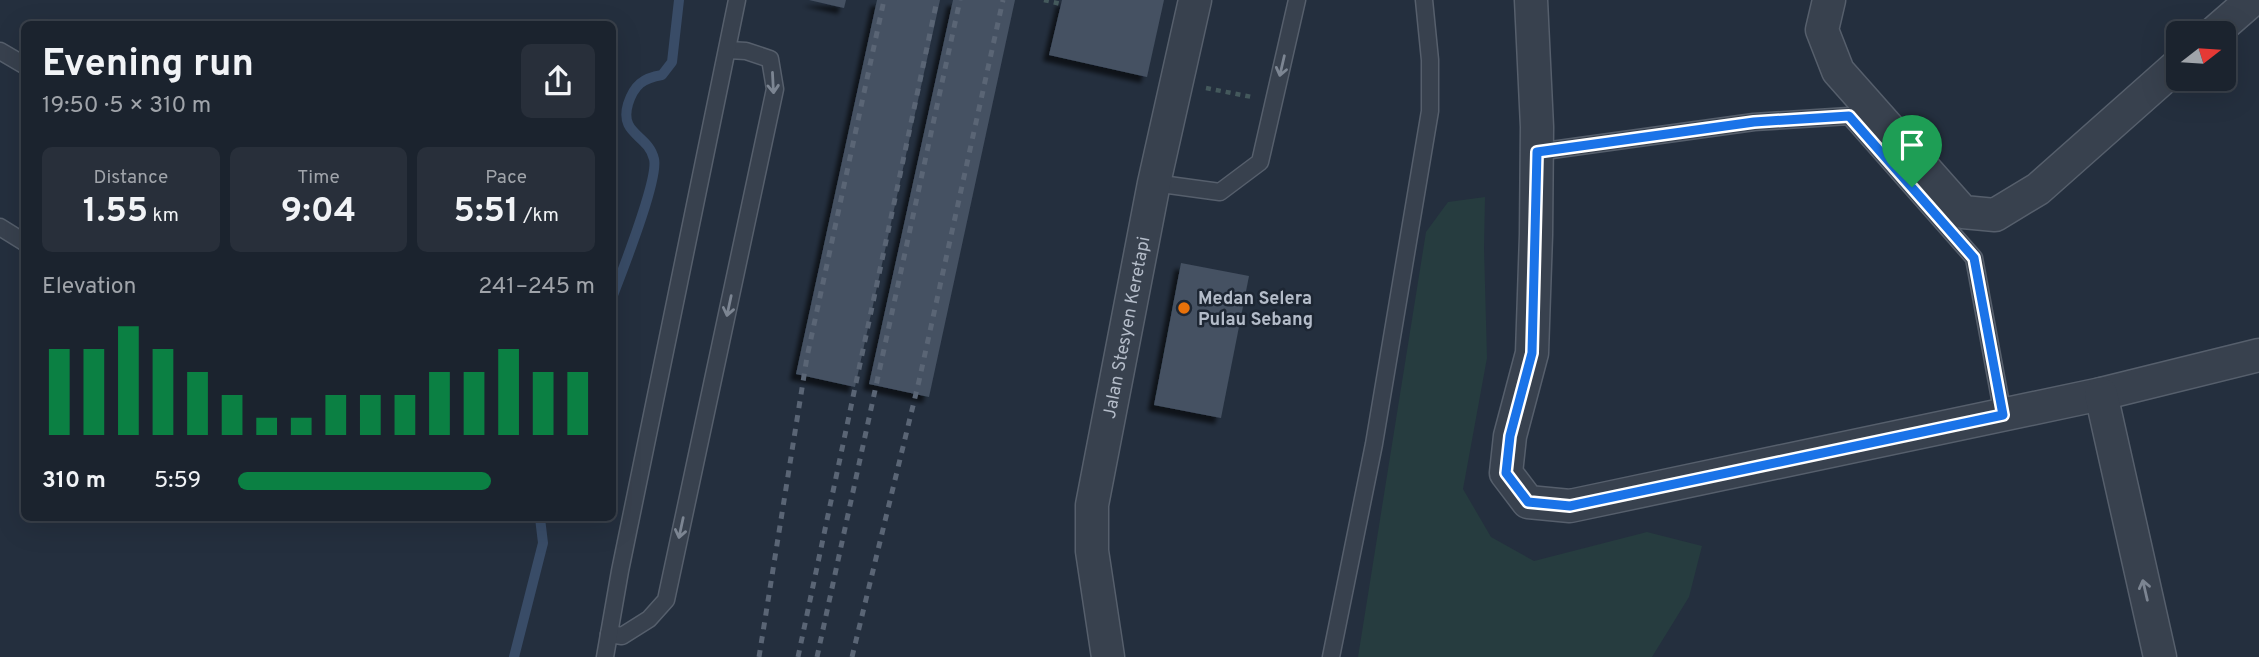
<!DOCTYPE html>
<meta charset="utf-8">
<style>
body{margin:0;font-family:Overpass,sans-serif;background:#282f3a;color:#f1f3f6;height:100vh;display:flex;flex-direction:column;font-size:26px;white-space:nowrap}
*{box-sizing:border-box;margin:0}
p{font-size:23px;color:#a0a4aa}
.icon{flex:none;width:38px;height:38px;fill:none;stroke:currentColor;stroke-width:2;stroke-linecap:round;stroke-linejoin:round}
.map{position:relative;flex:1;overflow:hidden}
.details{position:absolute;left:21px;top:21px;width:595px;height:500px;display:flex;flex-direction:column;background:#1b232e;border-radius:10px;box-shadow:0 7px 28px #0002,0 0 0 2px #39404a}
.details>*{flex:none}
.needle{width:46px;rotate:73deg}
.controls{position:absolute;left:2166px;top:21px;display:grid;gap:14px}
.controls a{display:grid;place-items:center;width:70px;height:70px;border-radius:10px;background:#1b232e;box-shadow:0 7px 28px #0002,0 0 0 2px #39404a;font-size:35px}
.pin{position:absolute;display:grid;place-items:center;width:60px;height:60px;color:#fff;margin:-72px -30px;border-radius:50% 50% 50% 0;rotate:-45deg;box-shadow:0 0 7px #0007}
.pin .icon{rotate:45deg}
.round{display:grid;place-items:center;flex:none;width:74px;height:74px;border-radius:10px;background:#282f3a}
.headline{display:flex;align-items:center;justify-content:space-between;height:119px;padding:0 21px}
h1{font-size:38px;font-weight:700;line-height:52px}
.stats{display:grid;grid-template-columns:repeat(3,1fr);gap:10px;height:119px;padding:7px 21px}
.stats div{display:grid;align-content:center;border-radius:10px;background:#282f3a;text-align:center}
.stats b{font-size:35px;font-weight:700}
.stats small{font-size:19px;font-weight:400}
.stats p{font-size:19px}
.chart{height:196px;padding:14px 21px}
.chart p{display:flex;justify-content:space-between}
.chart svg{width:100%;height:126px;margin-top:7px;stroke:#0b8043;stroke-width:6}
ul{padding:0 21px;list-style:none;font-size:23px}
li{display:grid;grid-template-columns:112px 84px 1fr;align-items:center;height:52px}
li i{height:18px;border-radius:9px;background:#0b8043}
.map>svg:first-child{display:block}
.green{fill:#263c3f}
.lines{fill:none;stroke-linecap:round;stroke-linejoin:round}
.stream{stroke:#394c67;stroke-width:10}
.building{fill:#455162;filter:url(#shadow)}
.service-casing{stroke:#565f6c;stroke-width:19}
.minor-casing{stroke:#565f6c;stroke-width:35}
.path{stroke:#44595c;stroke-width:4.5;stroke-dasharray:5 5;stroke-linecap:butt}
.service{stroke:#38414e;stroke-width:16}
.minor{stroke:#38414e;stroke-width:32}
.rail{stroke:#5a6575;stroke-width:5;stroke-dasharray:7 7;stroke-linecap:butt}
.oneway{stroke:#7c8592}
.route-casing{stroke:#fff;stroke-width:14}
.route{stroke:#1a73e8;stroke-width:9}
.food-dot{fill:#e8710a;stroke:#1d2633;stroke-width:2.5}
.labels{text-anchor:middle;stroke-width:5;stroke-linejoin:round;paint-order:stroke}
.poi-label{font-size:18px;font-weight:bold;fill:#b4bcc9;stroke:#1d2633;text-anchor:start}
.street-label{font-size:18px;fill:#b4bcc9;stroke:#1d2633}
</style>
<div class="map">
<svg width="2259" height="657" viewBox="0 0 2259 657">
<defs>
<filter id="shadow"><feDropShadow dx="-6" dy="6" stdDeviation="2" flood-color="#0009"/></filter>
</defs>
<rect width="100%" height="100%" fill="#242f3e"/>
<polygon class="green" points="1485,197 1484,248 1487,358 1463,489 1491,537 1534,561 1647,532 1702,546 1689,597 1652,657 1358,657 1426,232 1448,202"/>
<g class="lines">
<g class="stream">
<path d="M612,298c9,-24 47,-119 42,-139 -6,-25 -35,-24 -26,-55 6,-19 15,-26 34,-29l10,-13 7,-62"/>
<polyline points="514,657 543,543 540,518"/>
</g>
</g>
<g class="building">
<polygon points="809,0 846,0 844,8"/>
<polygon points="877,0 940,0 855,387 796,374"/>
<polygon points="953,0 1015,0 929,397 869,384"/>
<polygon points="1062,0 1164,0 1147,77 1049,55"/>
<polygon points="1181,263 1249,276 1221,418 1154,405"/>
</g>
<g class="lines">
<defs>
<g id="service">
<polyline points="0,51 24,65"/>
<polyline points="1537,152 1754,122 1849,116 1974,258 2003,415"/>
<polyline points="1154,183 1220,192 1260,162 1297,0"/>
<polyline points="0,227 24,242"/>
<polyline points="609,634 622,636 649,619 666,600 775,89 770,59 746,51 728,50"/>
<polyline points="605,657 620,571 737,0"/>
<polyline points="1331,657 1374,444 1430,111 1430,60 1424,0"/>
</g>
<g id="minor">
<polyline points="1531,0 1537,127 1536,235 1532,353 1510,436 1506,473 1528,502 1570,506 2101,394 2259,355"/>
<polyline points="1829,0 1822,30 1838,71 1963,212 1995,215 2038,189 2179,64"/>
<polyline points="2214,33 2252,0"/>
<polyline points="2101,394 2160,657"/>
<path id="s1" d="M1108,657l-16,-106v-46l62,-322 41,-183"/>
</g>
</defs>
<use href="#service" class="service-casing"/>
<use href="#minor" class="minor-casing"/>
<g class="path">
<polyline points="1044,0 1061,4"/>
<polyline points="1206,88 1252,97"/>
</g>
<use href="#service" class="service"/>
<use href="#minor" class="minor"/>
<g class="rail">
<polyline points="759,657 807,357 884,0"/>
<polyline points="798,657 937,0"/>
<polyline points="817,657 960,0"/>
<polyline points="852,657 919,381 1003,0"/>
</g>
</g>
<defs><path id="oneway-shaft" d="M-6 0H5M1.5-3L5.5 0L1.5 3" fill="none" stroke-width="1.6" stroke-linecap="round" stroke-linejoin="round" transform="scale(1.75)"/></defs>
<g class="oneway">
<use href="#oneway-shaft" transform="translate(1282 66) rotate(103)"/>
<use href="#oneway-shaft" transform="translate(773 83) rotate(87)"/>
<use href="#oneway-shaft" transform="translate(729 306) rotate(102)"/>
<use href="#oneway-shaft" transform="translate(681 528) rotate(102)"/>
<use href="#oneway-shaft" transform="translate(2145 590) rotate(-103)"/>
</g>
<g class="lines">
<defs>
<polygon id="route" points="1849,116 1974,258 2003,415 1570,506 1528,502 1506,473 1510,436 1532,353 1537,152 1754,122"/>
</defs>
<use href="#route" class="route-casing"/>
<use href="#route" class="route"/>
</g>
<circle class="food-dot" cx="1184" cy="308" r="7"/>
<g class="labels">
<g class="poi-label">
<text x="1198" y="304">Medan Selera<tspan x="1198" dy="21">Pulau Sebang</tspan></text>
</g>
<g class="street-label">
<text dy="6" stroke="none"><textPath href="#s1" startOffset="334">Jalan Stesyen Keretapi</textPath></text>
</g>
</g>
</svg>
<div class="controls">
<a><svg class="needle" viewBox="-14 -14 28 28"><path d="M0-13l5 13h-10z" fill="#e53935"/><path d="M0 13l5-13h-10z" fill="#a0a4aa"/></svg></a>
</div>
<div class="pin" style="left:1912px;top:187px;background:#1e9e55"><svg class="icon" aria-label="arrive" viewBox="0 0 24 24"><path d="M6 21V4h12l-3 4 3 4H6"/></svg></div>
<section class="details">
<div class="headline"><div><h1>Evening run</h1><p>19:50 · 5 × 310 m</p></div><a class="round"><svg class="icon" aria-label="share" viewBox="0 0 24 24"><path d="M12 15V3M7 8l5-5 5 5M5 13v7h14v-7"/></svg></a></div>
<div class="stats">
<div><p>Distance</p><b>1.55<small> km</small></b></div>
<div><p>Time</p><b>9:04</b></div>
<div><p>Pace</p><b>5:51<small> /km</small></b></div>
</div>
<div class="chart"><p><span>Elevation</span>241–245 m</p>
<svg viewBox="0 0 160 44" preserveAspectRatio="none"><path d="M5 44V14M15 44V14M25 44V6M35 44V14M45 44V22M55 44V30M65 44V38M75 44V38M85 44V30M95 44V30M105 44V30M115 44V22M125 44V22M135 44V14M145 44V22M155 44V22"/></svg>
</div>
<ul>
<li><b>310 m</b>5:59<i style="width:71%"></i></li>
</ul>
</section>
</div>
